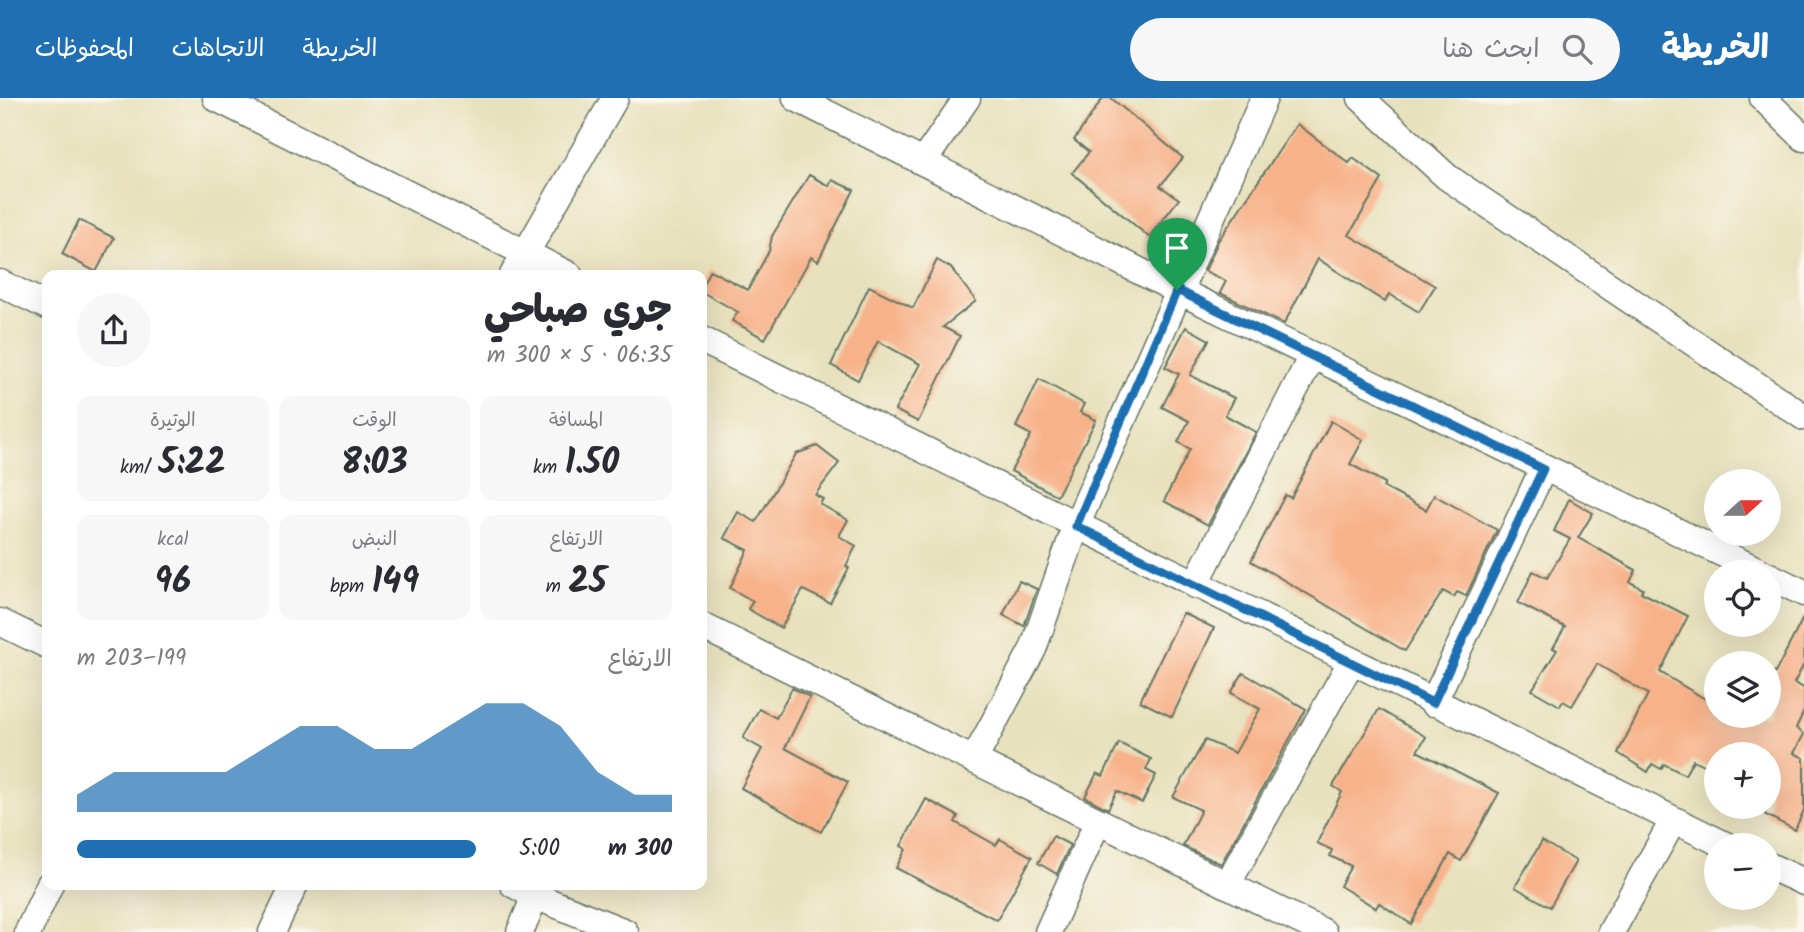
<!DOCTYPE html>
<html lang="ar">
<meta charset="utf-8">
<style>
body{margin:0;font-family:Kalam,"Playpen Sans Arabic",sans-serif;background:#f7f7f7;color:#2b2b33;direction:rtl;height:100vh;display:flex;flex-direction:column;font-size:26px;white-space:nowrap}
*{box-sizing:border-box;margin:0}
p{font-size:23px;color:#7c7c81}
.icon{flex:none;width:38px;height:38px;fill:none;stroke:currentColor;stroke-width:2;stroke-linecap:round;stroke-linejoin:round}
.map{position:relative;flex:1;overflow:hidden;direction:ltr}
.sheet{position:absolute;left:42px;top:172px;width:665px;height:620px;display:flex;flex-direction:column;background:#fff;border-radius:14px;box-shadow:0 7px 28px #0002;direction:rtl}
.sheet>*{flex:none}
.needle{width:46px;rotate:69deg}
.fabs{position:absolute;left:1704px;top:371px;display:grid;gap:14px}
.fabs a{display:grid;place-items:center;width:77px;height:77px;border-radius:50%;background:#fff;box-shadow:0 7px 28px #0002;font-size:35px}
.pin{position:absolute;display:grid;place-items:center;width:60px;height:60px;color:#fff;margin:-72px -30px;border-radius:50% 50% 50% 0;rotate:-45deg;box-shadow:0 0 7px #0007}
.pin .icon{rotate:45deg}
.round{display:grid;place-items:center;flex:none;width:74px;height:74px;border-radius:37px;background:#f7f7f7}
.headline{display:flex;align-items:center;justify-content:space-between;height:119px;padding:0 35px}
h1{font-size:38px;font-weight:800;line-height:52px}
.stats{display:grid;grid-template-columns:repeat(3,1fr);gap:10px;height:119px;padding:7px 35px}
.stats div{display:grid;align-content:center;border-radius:14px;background:#f7f7f7;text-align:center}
.stats b{font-size:35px;font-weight:800}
.stats small{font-size:19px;font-weight:400}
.stats p{font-size:19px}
.chart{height:196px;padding:14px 35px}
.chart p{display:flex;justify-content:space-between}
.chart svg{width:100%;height:126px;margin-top:7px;fill:#1f6fb2;opacity:.7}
ul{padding:0 35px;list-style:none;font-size:23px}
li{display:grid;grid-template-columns:112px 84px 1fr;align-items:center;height:52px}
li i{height:18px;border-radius:9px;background:#1f6fb2}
header{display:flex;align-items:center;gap:42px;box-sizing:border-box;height:98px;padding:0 35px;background:#1f6fb2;color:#fff}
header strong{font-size:33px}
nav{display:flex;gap:38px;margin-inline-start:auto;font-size:24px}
.search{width:490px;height:63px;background:#f7f7f7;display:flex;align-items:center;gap:18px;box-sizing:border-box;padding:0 24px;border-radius:38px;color:#7c7c81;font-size:26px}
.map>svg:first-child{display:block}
.building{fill:#f7b28a}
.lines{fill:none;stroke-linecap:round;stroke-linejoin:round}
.minor-casing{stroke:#657664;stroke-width:29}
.minor{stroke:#fff;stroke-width:26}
.route-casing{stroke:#fff;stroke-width:14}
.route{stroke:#1f6fb2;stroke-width:9}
</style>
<header>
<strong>الخريطة</strong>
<div class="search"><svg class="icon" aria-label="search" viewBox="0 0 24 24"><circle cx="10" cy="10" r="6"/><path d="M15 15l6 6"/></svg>ابحث هنا</div>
<nav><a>الخريطة</a><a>الاتجاهات</a><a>المحفوظات</a></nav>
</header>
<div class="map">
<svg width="1804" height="834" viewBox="0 0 1804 834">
<rect width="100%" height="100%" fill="#fbf7ec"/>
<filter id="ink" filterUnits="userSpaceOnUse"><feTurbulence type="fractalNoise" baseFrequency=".0143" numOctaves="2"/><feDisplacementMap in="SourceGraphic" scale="14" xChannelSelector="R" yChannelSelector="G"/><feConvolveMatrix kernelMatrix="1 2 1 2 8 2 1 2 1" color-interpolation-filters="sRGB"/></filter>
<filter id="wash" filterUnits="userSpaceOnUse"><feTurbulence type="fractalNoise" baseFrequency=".00686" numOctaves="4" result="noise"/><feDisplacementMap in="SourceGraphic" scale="28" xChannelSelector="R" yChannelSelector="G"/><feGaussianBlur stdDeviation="1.57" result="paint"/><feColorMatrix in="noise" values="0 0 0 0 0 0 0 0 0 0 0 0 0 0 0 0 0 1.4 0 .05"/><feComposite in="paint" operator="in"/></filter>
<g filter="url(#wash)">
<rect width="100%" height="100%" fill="#e8e1bd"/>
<g id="blocks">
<g class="building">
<polygon points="1103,0 1111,0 1183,60 1160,88 1179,101 1149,139 1072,75 1089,54 1074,42"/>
<polygon points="1297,26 1349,65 1353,60 1382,81 1349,137 1435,188 1419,214 1389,196 1385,204 1318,161 1284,226 1220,195 1226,183 1205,173 1218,143"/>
<polygon points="809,77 829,88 832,82 854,92 818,163 811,159 765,241 732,223 738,214 702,194 702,187 710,172 748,192 769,153 772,138"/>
<polygon points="79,122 114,140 96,174 62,156"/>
<polygon points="937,162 951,170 976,203 943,229 960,238 918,324 895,312 920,266 878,243 858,282 831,267 869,188 913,210"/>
<polygon points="1186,229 1209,242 1190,277 1234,300 1225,317 1256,334 1208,427 1164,403 1190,351 1178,344 1189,323 1162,309 1179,276 1165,269"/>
<polygon points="1039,281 1084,306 1080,314 1096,322 1057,398 1011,373 1031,337 1016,329"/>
<polygon points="1331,323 1363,342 1350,366 1385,385 1383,389 1426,412 1434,397 1497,432 1466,498 1457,494 1454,499 1443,493 1405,553 1251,463 1285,397 1291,400"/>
<polygon points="817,348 839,365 815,397 823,401 820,406 848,422 839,438 856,448 846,468 849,470 830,505 803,492 781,530 748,511 753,503 730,490 748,452 724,440 738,414 756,424 796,356"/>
<polygon points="1569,401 1593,415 1578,440 1636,472 1630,484 1643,491 1641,494 1688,518 1660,574 1717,608 1717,618 1769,618 1769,572 1775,575 1804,518 1804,566 1794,585 1804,590 1804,613 1796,630 1804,636 1794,655 1804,660 1804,712 1795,732 1764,716 1769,709 1769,656 1717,656 1717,673 1693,662 1685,677 1664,666 1661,671 1652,666 1648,674 1618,655 1648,596 1597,566 1572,608 1563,603 1560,608 1532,592 1557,552 1553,550 1565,529 1518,505 1533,473 1547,480 1570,441 1554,433"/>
<polygon points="1019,483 1037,491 1024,528 1003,517"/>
<polygon points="1183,515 1214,530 1172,619 1140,603"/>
<polygon points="1243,575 1306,611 1221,766 1183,748 1201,712 1173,699 1205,642 1235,655 1260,611 1231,595"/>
<polygon points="792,590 810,599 785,650 848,684 821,734 741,690 762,651 743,640 759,611 776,620"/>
<polygon points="1379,611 1426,639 1417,653 1499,695 1461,763 1450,756 1411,826 1379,805 1376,810 1340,788 1351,768 1330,758 1332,752 1317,745 1342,694 1333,688"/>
<polygon points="1119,645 1151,661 1146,672 1156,677 1142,705 1117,693 1108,711 1085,699 1097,675 1103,678"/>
<polygon points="926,701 958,718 955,724 996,747 1000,741 1032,759 997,822 896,770 906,751 901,748"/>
<polygon points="1053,738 1070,747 1057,776 1038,765"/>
<polygon points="1542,743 1576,763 1550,809 1515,789"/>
</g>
</g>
</g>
<g filter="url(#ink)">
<use href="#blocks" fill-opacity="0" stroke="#657664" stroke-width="2"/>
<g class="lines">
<defs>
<g id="minor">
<polyline points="216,0 569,177"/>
<polyline points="796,0 1177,192 1761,474"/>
<polyline points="1361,0 1447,79 1804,319"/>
<polyline points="1763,0 1804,40"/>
<polyline points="923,64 967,0"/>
<polyline points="513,177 615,0"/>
<polyline points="0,185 47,208"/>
<polyline points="702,242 1725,747"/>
<polyline points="1769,478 1804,495"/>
<polyline points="1195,487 1312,258"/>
<polyline points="0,524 47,547"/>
<polyline points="702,528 1323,834"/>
<polyline points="1433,605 1543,371"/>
<polyline points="974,662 1033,551 1076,428 1264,0"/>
<polyline points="1769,768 1804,784"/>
<polyline points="513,786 535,798 625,834"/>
<polyline points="1227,787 1351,564"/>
<polyline points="28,834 50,786"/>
<polyline points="272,834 295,786"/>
<polyline points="520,834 540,786"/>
<polyline points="1048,834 1098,723"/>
<polyline points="1611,834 1673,723"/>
</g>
</defs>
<use href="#minor" class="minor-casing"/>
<use href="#minor" class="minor"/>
</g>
</g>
<g class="lines" filter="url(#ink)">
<defs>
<polygon id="route" points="1177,192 1543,371 1433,605 1076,428"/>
</defs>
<use href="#route" class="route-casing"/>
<use href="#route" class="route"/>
</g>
</svg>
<div class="fabs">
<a><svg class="needle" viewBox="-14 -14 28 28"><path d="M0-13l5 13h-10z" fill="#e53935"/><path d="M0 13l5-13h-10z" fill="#7c7c81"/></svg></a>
<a><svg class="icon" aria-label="locate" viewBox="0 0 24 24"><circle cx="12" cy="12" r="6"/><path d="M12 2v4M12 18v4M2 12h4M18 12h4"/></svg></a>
<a><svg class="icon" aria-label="layers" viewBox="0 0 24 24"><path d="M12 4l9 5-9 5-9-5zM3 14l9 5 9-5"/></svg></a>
<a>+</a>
<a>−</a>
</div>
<div class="pin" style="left:1177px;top:192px;background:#1e9e55"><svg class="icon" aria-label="arrive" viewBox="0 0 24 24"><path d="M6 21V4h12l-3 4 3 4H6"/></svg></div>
<section class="sheet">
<div class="headline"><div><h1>جري صباحي</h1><p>06:35 · 5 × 300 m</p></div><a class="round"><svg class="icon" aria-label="share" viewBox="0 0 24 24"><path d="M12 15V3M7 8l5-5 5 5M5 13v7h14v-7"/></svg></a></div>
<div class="stats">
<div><p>المسافة</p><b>1.50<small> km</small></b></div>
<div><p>الوقت</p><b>8:03</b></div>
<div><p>الوتيرة</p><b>5:22<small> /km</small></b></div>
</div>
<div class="stats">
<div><p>الارتفاع</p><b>25<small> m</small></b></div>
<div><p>النبض</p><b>149<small> bpm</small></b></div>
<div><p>kcal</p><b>96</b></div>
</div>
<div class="chart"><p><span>الارتفاع</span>199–203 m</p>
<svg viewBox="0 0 160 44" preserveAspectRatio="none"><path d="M0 44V38L10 30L20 30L30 30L40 30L50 22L60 14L70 14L80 22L90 22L100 14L110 6L120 6L130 14L140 30L150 38L160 38V44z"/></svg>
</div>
<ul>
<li><b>300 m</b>5:00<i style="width:100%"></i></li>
</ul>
</section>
</div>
